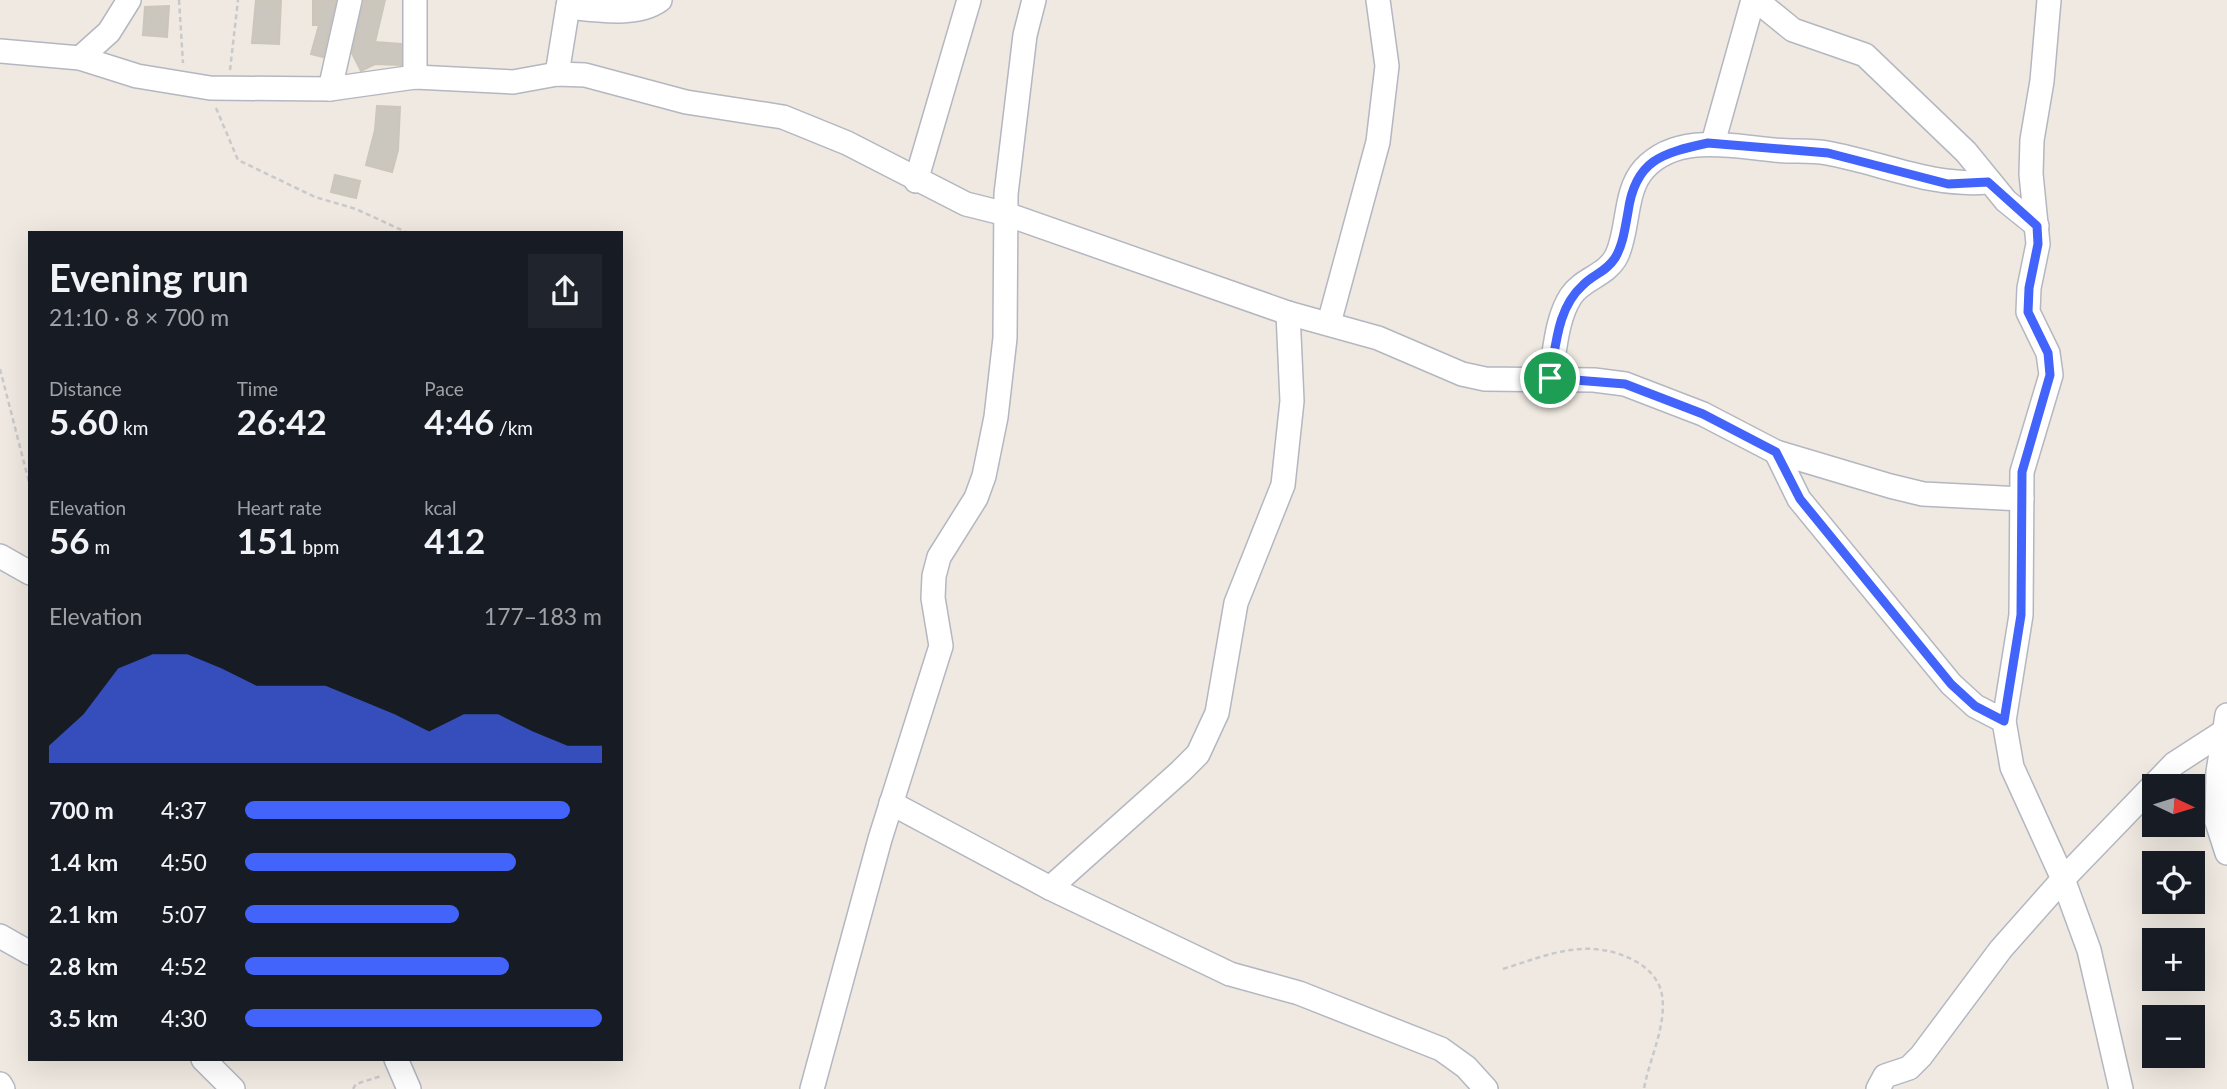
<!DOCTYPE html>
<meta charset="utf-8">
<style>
body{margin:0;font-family:Lato,sans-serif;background:#20242c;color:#f1f3f6;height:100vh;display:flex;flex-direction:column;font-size:26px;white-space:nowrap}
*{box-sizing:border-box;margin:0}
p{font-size:23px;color:#9ea1a6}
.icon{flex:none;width:38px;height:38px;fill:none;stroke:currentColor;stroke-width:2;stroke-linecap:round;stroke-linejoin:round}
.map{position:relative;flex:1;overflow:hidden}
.details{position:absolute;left:28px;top:231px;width:595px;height:830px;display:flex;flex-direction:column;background:#171b24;border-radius:0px;box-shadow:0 7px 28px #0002}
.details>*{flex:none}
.needle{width:46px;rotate:94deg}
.buttons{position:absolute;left:2142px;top:774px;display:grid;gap:14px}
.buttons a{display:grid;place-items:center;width:63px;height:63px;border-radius:0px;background:#171b24;box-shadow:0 7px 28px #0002;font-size:35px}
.pin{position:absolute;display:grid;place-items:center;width:60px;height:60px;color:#fff;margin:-30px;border:4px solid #fff;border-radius:50%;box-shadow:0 2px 7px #0007}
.round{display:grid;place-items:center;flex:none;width:74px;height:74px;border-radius:0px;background:#20242c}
.headline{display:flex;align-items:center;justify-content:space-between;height:119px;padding:0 21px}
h1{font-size:38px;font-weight:700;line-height:52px}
.metrics{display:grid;grid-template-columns:repeat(3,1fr);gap:10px;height:119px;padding:7px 21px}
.metrics div{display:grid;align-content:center}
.metrics b{font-size:35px;font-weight:700}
.metrics small{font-size:19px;font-weight:400}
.metrics p{font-size:19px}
.chart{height:196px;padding:14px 21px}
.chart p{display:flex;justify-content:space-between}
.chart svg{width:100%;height:126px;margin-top:7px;fill:#4264fb;opacity:.7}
ul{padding:0 21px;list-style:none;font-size:23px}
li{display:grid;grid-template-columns:112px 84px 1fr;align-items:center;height:52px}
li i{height:18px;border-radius:9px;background:#4264fb}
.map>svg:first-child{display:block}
.building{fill:#cbc7bf;stroke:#cbc5ba;stroke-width:2}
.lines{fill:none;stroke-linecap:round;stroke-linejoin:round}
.minor-casing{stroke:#b4b7c1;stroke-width:26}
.path{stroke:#c9c9c9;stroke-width:2.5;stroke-dasharray:5 3.5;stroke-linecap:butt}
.minor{stroke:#fff;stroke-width:23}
.route-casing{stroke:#fff;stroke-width:14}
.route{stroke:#4264fb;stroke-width:9}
</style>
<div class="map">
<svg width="2227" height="1089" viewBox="0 0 2227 1089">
<rect width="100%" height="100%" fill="#efe9e1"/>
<g class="building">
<polygon points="256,0 281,0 279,44 252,43"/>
<polygon points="313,0 336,0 323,57 311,54 319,25 313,25"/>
<polygon points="364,0 385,0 375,42 401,44 401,65 375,64 361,71 352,53"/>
<polygon points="169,6 167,37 143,35 145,7"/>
<polygon points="377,106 400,107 398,150 392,172 366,165 375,130"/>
<polygon points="335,175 360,181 356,198 331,192"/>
</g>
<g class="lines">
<defs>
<g id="minor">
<polyline points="1756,0 1793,30 1865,55 1966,152 2006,201 2037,226"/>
<polyline points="2049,0 2042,81 2032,140 2031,174 2038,244 2029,288 2028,312 2048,353 2051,375 2022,472 2021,615 2004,721 2012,767 2063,879 2089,950 2121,1089"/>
<path d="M568,7c27,3 69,10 92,-7"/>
<polyline points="0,51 80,58 137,76 210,88 330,89 415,77 513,82 557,74 585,75 686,102 783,117 847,143 966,204 1006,214 1288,313 1378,338 1462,374 1485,379 1594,380 1625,384 1703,414 1776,452 1890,486 1923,494 2022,499"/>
<polyline points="80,58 109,32 129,0"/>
<polyline points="557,74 569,0"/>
<polyline points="415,77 415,0"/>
<polyline points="330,89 350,0"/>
<polyline points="1713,143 1753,0"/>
<polyline points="916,181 969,0"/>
<polyline points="1329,323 1378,142 1387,66 1378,0"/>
<path d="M1550,378c5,-26 6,-59 21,-82 12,-18 36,-20 46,-41 12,-26 7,-64 27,-86 33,-36 87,-23 130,-19 18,2 36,0 53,3 56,10 103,34 161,29"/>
<polyline points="1776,452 1799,499 1951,684 1975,706 2004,721"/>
<polyline points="0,556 30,573"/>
<polyline points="2227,715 2218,772 2217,822 2227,853"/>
<polyline points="891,803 1050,888 1230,974 1299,993 1441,1049 1466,1067 1486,1089"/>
<polyline points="1050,888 1181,771 1198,754 1217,713 1236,603 1283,485 1292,401 1288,313"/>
<polyline points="0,936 30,953"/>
<polyline points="203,1059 233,1089"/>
<polyline points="396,1059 409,1089"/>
<polyline points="0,1084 3,1089"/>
<polyline points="812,1089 880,839 941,646 933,598 934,576 939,557 976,498 984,476 996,417 1005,338 1006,194 1025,35 1034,0"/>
<polyline points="1878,1089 1885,1076 1909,1068 1921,1056 2001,949 2063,879 2174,764 2225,731"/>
</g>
</defs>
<use href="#minor" class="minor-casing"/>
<g class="path">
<polyline points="179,0 183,63"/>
<polyline points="230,70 238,0"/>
<polyline points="216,108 238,160 315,197 356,209 408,233"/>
<polyline points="0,369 30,486"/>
<path d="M1503,969c47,-15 87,-33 134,-7 12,7 23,19 25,33 5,31 -13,64 -18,94"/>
<polyline points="353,1089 356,1084 381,1076"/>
</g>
<use href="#minor" class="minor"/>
</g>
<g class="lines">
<defs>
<path id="route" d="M1708,143l120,10 120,31 40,-2 49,44 1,18 -9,44 -1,24 20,41 2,22 -28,97 -1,143 -17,106 -29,-15 -24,-22 -151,-185 -24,-47 -73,-38 -78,-30 -75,-6c6,-32 7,-70 33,-93 11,-11 23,-13 32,-27 8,-13 10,-30 13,-46 7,-52 34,-59 80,-69z"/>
</defs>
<use href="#route" class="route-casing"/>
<use href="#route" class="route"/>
</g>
</svg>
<div class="buttons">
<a><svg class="needle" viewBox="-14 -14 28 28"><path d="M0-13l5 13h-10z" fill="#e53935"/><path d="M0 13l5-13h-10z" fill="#9ea1a6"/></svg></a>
<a><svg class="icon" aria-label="locate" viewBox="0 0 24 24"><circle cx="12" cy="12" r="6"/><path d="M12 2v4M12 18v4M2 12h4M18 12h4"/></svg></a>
<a>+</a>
<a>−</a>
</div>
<div class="pin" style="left:1550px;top:378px;background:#1e9e55"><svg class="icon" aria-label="arrive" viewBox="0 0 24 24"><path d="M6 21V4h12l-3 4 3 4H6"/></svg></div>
<section class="details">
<div class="headline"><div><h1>Evening run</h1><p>21:10 · 8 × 700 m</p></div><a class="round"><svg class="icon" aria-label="share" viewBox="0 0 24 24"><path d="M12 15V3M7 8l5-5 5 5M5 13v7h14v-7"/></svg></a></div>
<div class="metrics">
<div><p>Distance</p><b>5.60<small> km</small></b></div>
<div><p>Time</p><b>26:42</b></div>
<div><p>Pace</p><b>4:46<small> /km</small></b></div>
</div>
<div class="metrics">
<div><p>Elevation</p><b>56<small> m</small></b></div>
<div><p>Heart rate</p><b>151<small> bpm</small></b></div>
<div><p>kcal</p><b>412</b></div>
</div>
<div class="chart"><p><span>Elevation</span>177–183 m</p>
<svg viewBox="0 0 160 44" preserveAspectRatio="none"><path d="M0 44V38L10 27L20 11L30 6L40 6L50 11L60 17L70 17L80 17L90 22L100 27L110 33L120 27L130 27L140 33L150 38L160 38V44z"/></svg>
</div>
<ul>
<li><b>700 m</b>4:37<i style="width:91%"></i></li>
<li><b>1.4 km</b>4:50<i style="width:76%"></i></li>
<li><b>2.1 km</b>5:07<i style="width:60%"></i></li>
<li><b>2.8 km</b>4:52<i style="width:74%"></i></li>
<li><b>3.5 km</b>4:30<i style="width:100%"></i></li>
</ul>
</section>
</div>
